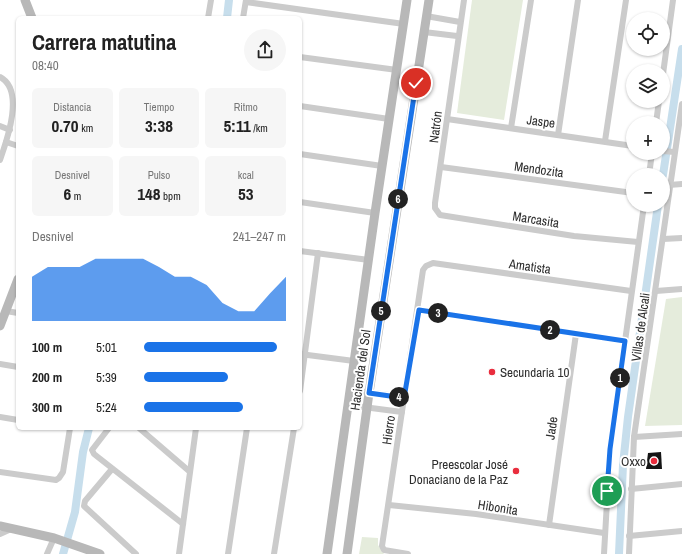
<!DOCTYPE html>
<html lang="es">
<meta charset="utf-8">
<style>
body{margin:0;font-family:"Archivo Narrow",sans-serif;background:#f6f6f6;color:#222;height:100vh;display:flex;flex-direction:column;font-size:15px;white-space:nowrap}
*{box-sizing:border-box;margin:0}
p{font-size:13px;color:#767676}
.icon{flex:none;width:22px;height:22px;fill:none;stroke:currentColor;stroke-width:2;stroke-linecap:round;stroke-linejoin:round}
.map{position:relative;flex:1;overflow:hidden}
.details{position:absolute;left:16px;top:16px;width:286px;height:414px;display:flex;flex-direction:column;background:#fff;border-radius:6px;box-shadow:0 1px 3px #0004}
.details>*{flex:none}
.tools{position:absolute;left:626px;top:12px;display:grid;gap:8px}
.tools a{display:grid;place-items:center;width:44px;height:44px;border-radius:50%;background:#fff;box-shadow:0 1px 3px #0004;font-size:20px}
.pin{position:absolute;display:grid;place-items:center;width:34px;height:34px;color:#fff;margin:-17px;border:2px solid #fff;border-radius:50%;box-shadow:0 1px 4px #0007}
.km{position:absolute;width:20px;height:20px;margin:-10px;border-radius:50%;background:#222;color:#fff;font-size:11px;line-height:20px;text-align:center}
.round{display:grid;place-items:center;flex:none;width:42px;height:42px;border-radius:21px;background:#f6f6f6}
.headline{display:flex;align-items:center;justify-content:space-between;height:68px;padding:0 16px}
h1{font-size:22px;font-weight:700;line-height:30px}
.metrics{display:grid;grid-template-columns:repeat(3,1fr);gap:6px;height:68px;padding:4px 16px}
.metrics div{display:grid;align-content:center;border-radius:6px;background:#f6f6f6;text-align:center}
.metrics b{font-size:17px;font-weight:700}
.metrics small{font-size:11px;font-weight:400}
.metrics p{font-size:11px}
.chart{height:112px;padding:8px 16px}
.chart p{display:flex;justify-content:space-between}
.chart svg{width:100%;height:72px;margin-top:4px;fill:#1a73e8;opacity:.7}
ul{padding:0 16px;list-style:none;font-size:13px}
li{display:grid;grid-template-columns:64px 48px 1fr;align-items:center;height:30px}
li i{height:10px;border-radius:5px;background:#1a73e8}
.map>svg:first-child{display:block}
.green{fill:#e5ecdc}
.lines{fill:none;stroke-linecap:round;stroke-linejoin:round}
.canal{stroke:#c7deec;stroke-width:8}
.building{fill:#151515}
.street{stroke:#cbcbcb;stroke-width:6}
.secondary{stroke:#b8b8b8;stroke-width:9}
.route-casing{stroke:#fff;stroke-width:8}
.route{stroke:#1a73e8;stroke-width:5}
.poi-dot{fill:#e92d3d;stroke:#fff;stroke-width:1.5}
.labels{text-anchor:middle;stroke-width:4;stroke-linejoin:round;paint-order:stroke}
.street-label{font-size:13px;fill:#2e2e2e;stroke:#fff}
.poi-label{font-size:13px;fill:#2e2e2e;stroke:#fff;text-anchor:end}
</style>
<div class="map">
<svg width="682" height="554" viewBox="0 0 682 554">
<rect width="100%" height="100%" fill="#fff"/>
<g class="green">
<polygon points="472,0 523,0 504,120 457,113"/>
<polygon points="682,297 682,425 645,426 666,299"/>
<polygon points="362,537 378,538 378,545 384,554 359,554"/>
</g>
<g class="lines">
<g class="canal">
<polyline points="227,18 229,0"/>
<polyline points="663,175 682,49"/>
<polyline points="63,554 75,512 83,452 89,428"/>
<polyline points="619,554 623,465 628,417 658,205"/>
</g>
</g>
<polygon class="building" points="661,452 662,469 646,469 648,453"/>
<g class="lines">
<g class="street">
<polyline points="464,0 435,203 435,208 440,215 574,236 638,242"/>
<polyline points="246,2 404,24"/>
<polyline points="426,16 460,22"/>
<polyline points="208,18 211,0"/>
<polyline points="243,18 246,0"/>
<polyline points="424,32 457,36"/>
<polyline points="300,57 397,70"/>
<polyline points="663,74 673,0"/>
<path d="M0,77c25,13 7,63 0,83"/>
<polyline points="300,106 389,119"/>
<polyline points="447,119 633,146"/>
<polyline points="656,123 659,101"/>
<polyline points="0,126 10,130"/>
<polyline points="511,128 531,0"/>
<polyline points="558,135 578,0"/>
<polyline points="605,141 626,0"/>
<polyline points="6,142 18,146"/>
<polyline points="663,151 674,152"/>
<polyline points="300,154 382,166"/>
<polyline points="441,167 633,193"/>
<polyline points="649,175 652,153"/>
<polyline points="669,185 682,184"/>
<polyline points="300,202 375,213"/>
<polyline points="663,239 682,238"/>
<polyline points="300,251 369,260"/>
<polyline points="656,291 682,289"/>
<polyline points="419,310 625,341"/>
<polyline points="6,311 18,313"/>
<polyline points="300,354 354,361"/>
<polyline points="0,364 18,367"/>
<polyline points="351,390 404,397"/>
<polyline points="300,391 318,253"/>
<polyline points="348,405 402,412"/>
<polyline points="0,417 18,420"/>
<polyline points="109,428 92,450 94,454 183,524"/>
<polyline points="139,428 189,471"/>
<polyline points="634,437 682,434"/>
<polyline points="112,469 85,501 84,506 136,554"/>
<polyline points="0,472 56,480 59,478 63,472 70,428"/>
<polyline points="631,489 682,484"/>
<polyline points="389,505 476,514 604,533"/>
<polyline points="549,525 576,334"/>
<polyline points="0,534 11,529"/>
<polyline points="629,536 682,531"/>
<polyline points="47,554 54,538"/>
<polyline points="179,554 196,428"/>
<polyline points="228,554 247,428"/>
<polyline points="274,554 294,428"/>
<polyline points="408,554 384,550 382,546 423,270 426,266 433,263 631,291"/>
<polyline points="604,554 610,449 644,205"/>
<polyline points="629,554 634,437 682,104"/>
</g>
<g class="secondary">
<polyline points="25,0 32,18"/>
<polyline points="0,326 18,279"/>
<polyline points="0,526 54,538 100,554"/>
<polyline points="327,554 375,213 407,0"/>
<polyline points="347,554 369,393 429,0"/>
</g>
</g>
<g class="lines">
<defs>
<polyline id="route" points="416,83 369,393 404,398 419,310 625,341 610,449 607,491"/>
</defs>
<use href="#route" class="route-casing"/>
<use href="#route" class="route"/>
</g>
<g class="poi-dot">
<circle cx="492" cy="372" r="4"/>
<circle cx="654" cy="461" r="4"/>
<circle cx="516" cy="471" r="4"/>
</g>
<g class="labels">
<g class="street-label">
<text transform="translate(541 121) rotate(8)" y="5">Jaspe</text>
<text transform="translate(435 127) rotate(-83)" y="5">Natrón</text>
<text transform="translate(539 169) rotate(8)" y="5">Mendozita</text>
<text transform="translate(536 219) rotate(9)" y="5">Marcasita</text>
<text transform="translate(530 266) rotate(8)" y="5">Amatista</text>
<text transform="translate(640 327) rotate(-82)" y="5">Villas de Alcali</text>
<text transform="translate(360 370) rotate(-82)" y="5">Hacienda del Sol</text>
<text transform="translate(551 428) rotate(-82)" y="5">Jade</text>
<text transform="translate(388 430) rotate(-82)" y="5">Hierro</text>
<text transform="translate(498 507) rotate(9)" y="5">Hibonita</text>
</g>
<g class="poi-label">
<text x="500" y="377" text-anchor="start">Secundaria 10</text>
<text x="646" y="466">Oxxo</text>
<text x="508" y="469">Preescolar José<tspan x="508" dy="15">Donaciano de la Paz</tspan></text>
</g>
</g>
</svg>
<div class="tools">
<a><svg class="icon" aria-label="locate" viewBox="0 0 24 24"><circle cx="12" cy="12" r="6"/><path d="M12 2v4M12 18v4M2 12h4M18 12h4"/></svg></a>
<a><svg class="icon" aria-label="layers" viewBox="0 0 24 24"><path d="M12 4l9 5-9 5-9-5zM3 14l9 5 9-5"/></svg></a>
<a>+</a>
<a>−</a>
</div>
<div class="pin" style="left:607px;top:491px;background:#1e9e55"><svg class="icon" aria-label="arrive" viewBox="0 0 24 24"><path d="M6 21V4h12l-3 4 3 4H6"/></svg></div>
<div class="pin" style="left:416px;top:83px;background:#d93025"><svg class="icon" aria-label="check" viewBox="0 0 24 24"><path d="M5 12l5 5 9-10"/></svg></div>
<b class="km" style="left:620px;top:378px">1</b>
<b class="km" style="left:550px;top:330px">2</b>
<b class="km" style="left:438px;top:313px">3</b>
<b class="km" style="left:399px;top:397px">4</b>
<b class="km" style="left:381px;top:311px">5</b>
<b class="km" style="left:398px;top:199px">6</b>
<section class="details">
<div class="headline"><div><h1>Carrera matutina</h1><p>08:40</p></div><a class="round"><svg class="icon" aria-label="share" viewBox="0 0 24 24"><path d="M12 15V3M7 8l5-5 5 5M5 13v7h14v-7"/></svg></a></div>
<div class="metrics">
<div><p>Distancia</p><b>0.70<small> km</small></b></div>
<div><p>Tiempo</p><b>3:38</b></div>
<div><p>Ritmo</p><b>5:11<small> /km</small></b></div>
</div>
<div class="metrics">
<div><p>Desnivel</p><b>6<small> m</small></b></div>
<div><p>Pulso</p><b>148<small> bpm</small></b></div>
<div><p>kcal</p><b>53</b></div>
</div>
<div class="chart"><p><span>Desnivel</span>241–247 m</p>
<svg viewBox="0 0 160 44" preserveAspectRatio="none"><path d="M0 44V17L10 11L20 11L30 11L40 6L50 6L60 6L70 6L80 11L90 17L100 17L110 22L120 33L130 38L140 38L150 27L160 17V44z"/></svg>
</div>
<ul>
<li><b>100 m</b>5:01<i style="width:94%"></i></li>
<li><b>200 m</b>5:39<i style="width:59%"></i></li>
<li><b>300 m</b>5:24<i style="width:70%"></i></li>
</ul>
</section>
</div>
